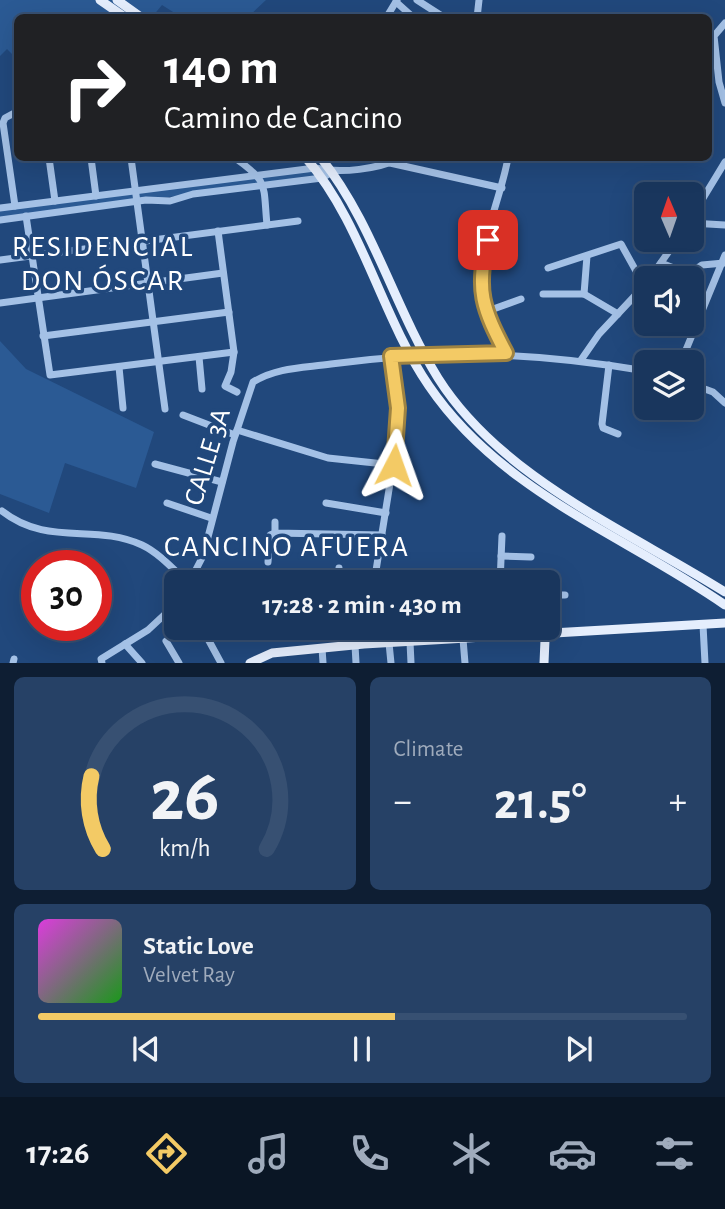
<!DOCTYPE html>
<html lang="en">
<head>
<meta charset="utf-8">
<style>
  body { margin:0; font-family:"Alegreya Sans",sans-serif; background:#264166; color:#f1f3f6; height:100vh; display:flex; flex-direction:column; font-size:26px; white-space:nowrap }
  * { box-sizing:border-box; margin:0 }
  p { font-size:23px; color:#9fabbc }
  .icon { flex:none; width:38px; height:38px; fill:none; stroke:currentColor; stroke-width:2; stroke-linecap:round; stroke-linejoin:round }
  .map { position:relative; height:663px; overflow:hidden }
  .drawer { display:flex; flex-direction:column; gap:14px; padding:14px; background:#0e1e33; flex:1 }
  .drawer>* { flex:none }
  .banner { position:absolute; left:14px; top:14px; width:698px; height:147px; border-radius:10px; box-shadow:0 7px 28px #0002,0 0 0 2px #375072; background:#202124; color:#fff; overflow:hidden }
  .needle { width:46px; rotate:358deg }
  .tools { position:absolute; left:634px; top:182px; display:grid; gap:14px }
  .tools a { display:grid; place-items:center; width:70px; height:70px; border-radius:10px; background:#19365d; box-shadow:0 7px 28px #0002,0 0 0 2px #375072; font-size:35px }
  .speed { position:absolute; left:21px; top:550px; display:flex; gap:14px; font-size:35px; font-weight:700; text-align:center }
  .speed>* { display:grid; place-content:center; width:91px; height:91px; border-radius:50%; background:#19365d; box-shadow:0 7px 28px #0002,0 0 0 2px #375072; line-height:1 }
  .speed .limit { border:10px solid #d22; background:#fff; color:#111 }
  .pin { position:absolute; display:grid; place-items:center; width:60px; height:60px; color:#fff; margin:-30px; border-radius:14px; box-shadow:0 4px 10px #0006 }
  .me { position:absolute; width:77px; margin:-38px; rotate:4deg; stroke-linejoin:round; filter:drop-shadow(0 0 5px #0008) }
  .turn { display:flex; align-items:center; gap:24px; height:147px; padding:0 35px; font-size:32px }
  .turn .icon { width:91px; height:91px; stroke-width:2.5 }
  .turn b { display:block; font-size:49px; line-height:60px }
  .big { font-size:52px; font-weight:700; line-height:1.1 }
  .drawer .widget { flex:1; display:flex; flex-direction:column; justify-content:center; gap:10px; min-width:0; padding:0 24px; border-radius:10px; background:#264166 }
  .drawer .dial { align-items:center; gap:0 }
  .dial svg { height:182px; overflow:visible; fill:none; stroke:#375072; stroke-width:7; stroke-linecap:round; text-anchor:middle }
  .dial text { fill:#f1f3f6; stroke:none }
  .song { display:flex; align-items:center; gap:21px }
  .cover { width:84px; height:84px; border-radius:10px; background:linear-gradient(135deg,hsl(300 70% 55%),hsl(120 70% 35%)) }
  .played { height:7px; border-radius:4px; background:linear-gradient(90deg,#f3ca65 55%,#375072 55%) }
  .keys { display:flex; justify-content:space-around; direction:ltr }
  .heat { display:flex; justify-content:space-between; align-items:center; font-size:38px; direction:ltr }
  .drawer .tiles { flex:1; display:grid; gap:14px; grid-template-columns:1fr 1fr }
  .widget:last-child { grid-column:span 2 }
  .trip { position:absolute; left:164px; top:570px; width:396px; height:70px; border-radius:10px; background:#19365d; box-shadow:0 7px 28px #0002,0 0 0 2px #375072; font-weight:700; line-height:70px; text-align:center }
  .tab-bar { display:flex; height:112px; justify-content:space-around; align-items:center; background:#0a1625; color:#9fabbc }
  .tab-bar .icon { width:49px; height:49px }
  .tab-bar .on { color:#f3ca65 }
  .tab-bar b { font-size:32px; color:#f1f3f6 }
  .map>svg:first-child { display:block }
</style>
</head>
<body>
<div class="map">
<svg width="725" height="663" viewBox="0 0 725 663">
  <rect width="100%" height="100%" fill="#21487c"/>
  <!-- green -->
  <g fill="#2b5a94">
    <path d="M0 0H266L248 17H181L162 5 152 17 18 18 17 59 7 49 0 56Z"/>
    <path d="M314 169 320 177 0 219V209Z"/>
    <path d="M0 341 26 369 154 432 136 488 65 463 49 513 0 494Z"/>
  </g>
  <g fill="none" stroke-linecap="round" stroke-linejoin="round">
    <!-- minor -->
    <g stroke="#a4c1e6" stroke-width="7">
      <path d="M417 0 445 18"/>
      <path d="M396 2 414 18"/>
      <path d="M386 18 397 0"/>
      <path d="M477 18 479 0"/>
      <path d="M725 23 714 36 719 82 725 103"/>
      <path d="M49 158 55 201"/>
      <path d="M91 158 96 196"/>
      <path d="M131 158 165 409"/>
      <path d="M235 158C269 182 263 184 267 225"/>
      <path d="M390 163 502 188"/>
      <path d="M15 206 3 123 5 118 18 111"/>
      <path d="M0 208 315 168C342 174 377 169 402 158"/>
      <path d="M26 216 50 375 234 352"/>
      <path d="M691 218 725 162"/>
      <path d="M0 220 146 200 170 201 193 194 322 178 332 172"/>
      <path d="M691 223 725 225"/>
      <path d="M218 231 234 352 231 372 225 386 237 392"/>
      <path d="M0 260 298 221"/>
      <path d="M661 263 689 274 702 265 724 263"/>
      <path d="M548 268 621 244 646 289"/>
      <path d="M650 278 677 240"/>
      <path d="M543 294H584L618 314"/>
      <path d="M584 294 587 256"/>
      <path d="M0 303 223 273"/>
      <path d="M691 304 702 307"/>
      <path d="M485 312 521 299"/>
      <path d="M43 336 229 312"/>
      <path d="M506 353C495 332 481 310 480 287 478 247 501 197 508 158"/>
      <path d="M199 357 202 389"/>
      <path d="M581 360 599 334 644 286"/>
      <path d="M681 362 725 255"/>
      <path d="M609 365 602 424 603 428 618 434"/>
      <path d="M119 367 123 408"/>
      <path d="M691 384 713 392 725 403"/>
      <path d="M183 415 235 435"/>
      <path d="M237 430 328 458 394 465"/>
      <path d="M155 464 222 482"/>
      <path d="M167 503 211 518"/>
      <path d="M326 503 386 513"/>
      <path d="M2 511C48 547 95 523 142 545 159 553 174 570 188 583"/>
      <path d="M275 522V533L382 535"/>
      <path d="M501 556 531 557"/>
      <path d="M268 562 270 535 275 533"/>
      <path d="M339 568 340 583"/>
      <path d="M189 583 203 556 233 442 253 382C278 367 303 368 331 364 443 349 535 352 646 371"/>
      <path d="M374 583 396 446 398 408 391 356"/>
      <path d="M500 583 502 536"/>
      <path d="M548 595H565"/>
      <path d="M703 625 705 663"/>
      <path d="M202 628 221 663"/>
      <path d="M463 639 465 663"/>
      <path d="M166 641 179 663"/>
      <path d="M410 642 411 663"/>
      <path d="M389 643 391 663"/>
      <path d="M125 644 142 663"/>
      <path d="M364 644 366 628"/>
      <path d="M355 645 356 663"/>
      <path d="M322 648 323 663"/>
      <path d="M13 663 14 659"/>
      <path d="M102 663 101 659 148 630 177 603"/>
    </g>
    <!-- major -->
    <g stroke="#e5eefd" stroke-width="9">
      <path d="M100 0 126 18"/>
      <path d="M117 0 142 18"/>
      <path d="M306 158C363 224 380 314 429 386 502 493 623 534 725 605"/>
      <path d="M321 158C373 223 394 307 438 378 501 478 628 531 725 592"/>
      <path d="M250 663 272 653 364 644 725 623"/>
      <path d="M544 663 545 640 549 633"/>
    </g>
  </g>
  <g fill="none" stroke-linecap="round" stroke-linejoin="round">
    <defs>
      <path id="route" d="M394 465 398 408 391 356 506 353C483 309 475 290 488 240"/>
    </defs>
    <!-- route casing -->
    <use href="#route" stroke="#9e8342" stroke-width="18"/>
    <!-- route -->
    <use href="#route" stroke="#f3ca65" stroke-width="12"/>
  </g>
  <g text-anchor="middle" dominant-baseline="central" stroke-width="7" stroke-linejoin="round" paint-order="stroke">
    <!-- street labels -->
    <g font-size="28" fill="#fff" stroke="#21487c">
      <text transform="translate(208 457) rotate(-73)">CALLE 3A</text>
    </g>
    <!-- neighbourhood labels -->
    <g font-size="30" letter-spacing="2" fill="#fff" stroke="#21487c">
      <text x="103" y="247">RESIDENCIAL<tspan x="103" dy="34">DON ÓSCAR</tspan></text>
      <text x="287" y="547">CANCINO AFUERA</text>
    </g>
  </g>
</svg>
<div class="tools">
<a><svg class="needle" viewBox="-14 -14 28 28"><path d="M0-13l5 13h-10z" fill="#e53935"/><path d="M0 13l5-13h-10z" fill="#9fabbc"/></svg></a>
<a><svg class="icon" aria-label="sound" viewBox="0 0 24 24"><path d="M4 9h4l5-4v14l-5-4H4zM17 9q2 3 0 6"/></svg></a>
<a><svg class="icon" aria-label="layers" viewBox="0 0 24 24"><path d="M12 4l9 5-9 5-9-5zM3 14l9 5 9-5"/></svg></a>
</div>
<div class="speed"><div class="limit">30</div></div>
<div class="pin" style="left:488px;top:240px;background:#d93025"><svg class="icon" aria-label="arrive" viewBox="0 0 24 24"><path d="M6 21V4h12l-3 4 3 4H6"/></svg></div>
<svg class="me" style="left:394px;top:465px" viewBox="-20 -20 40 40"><path d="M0-17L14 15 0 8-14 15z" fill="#f3ca65" stroke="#fff" stroke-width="4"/></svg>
<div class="trip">17:28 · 2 min · 430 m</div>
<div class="banner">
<div class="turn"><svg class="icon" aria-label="right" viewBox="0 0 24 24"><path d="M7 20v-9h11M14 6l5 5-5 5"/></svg><div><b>140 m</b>Camino de Cancino</div></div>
</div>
</div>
<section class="drawer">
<div class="tiles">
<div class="widget dial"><svg viewBox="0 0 100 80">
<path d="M14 69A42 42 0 1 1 86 69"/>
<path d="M14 69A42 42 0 0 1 9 37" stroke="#f3ca65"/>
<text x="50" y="56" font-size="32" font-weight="700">26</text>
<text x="50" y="72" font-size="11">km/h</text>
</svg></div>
<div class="widget"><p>Climate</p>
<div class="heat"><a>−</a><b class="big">21.5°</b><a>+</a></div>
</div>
<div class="widget">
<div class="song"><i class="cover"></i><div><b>Static Love</b><p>Velvet Ray</p></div></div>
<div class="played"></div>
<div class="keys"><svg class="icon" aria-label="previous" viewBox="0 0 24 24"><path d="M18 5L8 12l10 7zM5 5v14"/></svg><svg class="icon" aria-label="pause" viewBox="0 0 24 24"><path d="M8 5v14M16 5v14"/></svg><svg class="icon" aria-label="next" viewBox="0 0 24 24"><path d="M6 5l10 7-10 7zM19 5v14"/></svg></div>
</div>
</div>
</section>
<nav class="tab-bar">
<b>17:26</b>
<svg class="icon on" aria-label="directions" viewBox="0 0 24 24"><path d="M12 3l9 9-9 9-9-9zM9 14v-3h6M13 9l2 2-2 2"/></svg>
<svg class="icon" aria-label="music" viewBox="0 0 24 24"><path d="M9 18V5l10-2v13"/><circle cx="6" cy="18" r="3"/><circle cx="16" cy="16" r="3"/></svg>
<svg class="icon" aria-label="phone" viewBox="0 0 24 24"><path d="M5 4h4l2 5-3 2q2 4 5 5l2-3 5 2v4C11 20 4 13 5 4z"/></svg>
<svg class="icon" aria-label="climate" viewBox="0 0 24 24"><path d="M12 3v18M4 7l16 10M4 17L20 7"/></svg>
<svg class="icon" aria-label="car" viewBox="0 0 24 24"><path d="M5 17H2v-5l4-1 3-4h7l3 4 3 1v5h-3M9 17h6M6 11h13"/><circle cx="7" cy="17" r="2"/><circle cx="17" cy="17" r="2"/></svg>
<svg class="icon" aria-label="filters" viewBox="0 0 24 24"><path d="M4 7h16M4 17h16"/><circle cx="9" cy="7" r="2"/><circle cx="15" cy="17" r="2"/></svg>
</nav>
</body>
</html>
